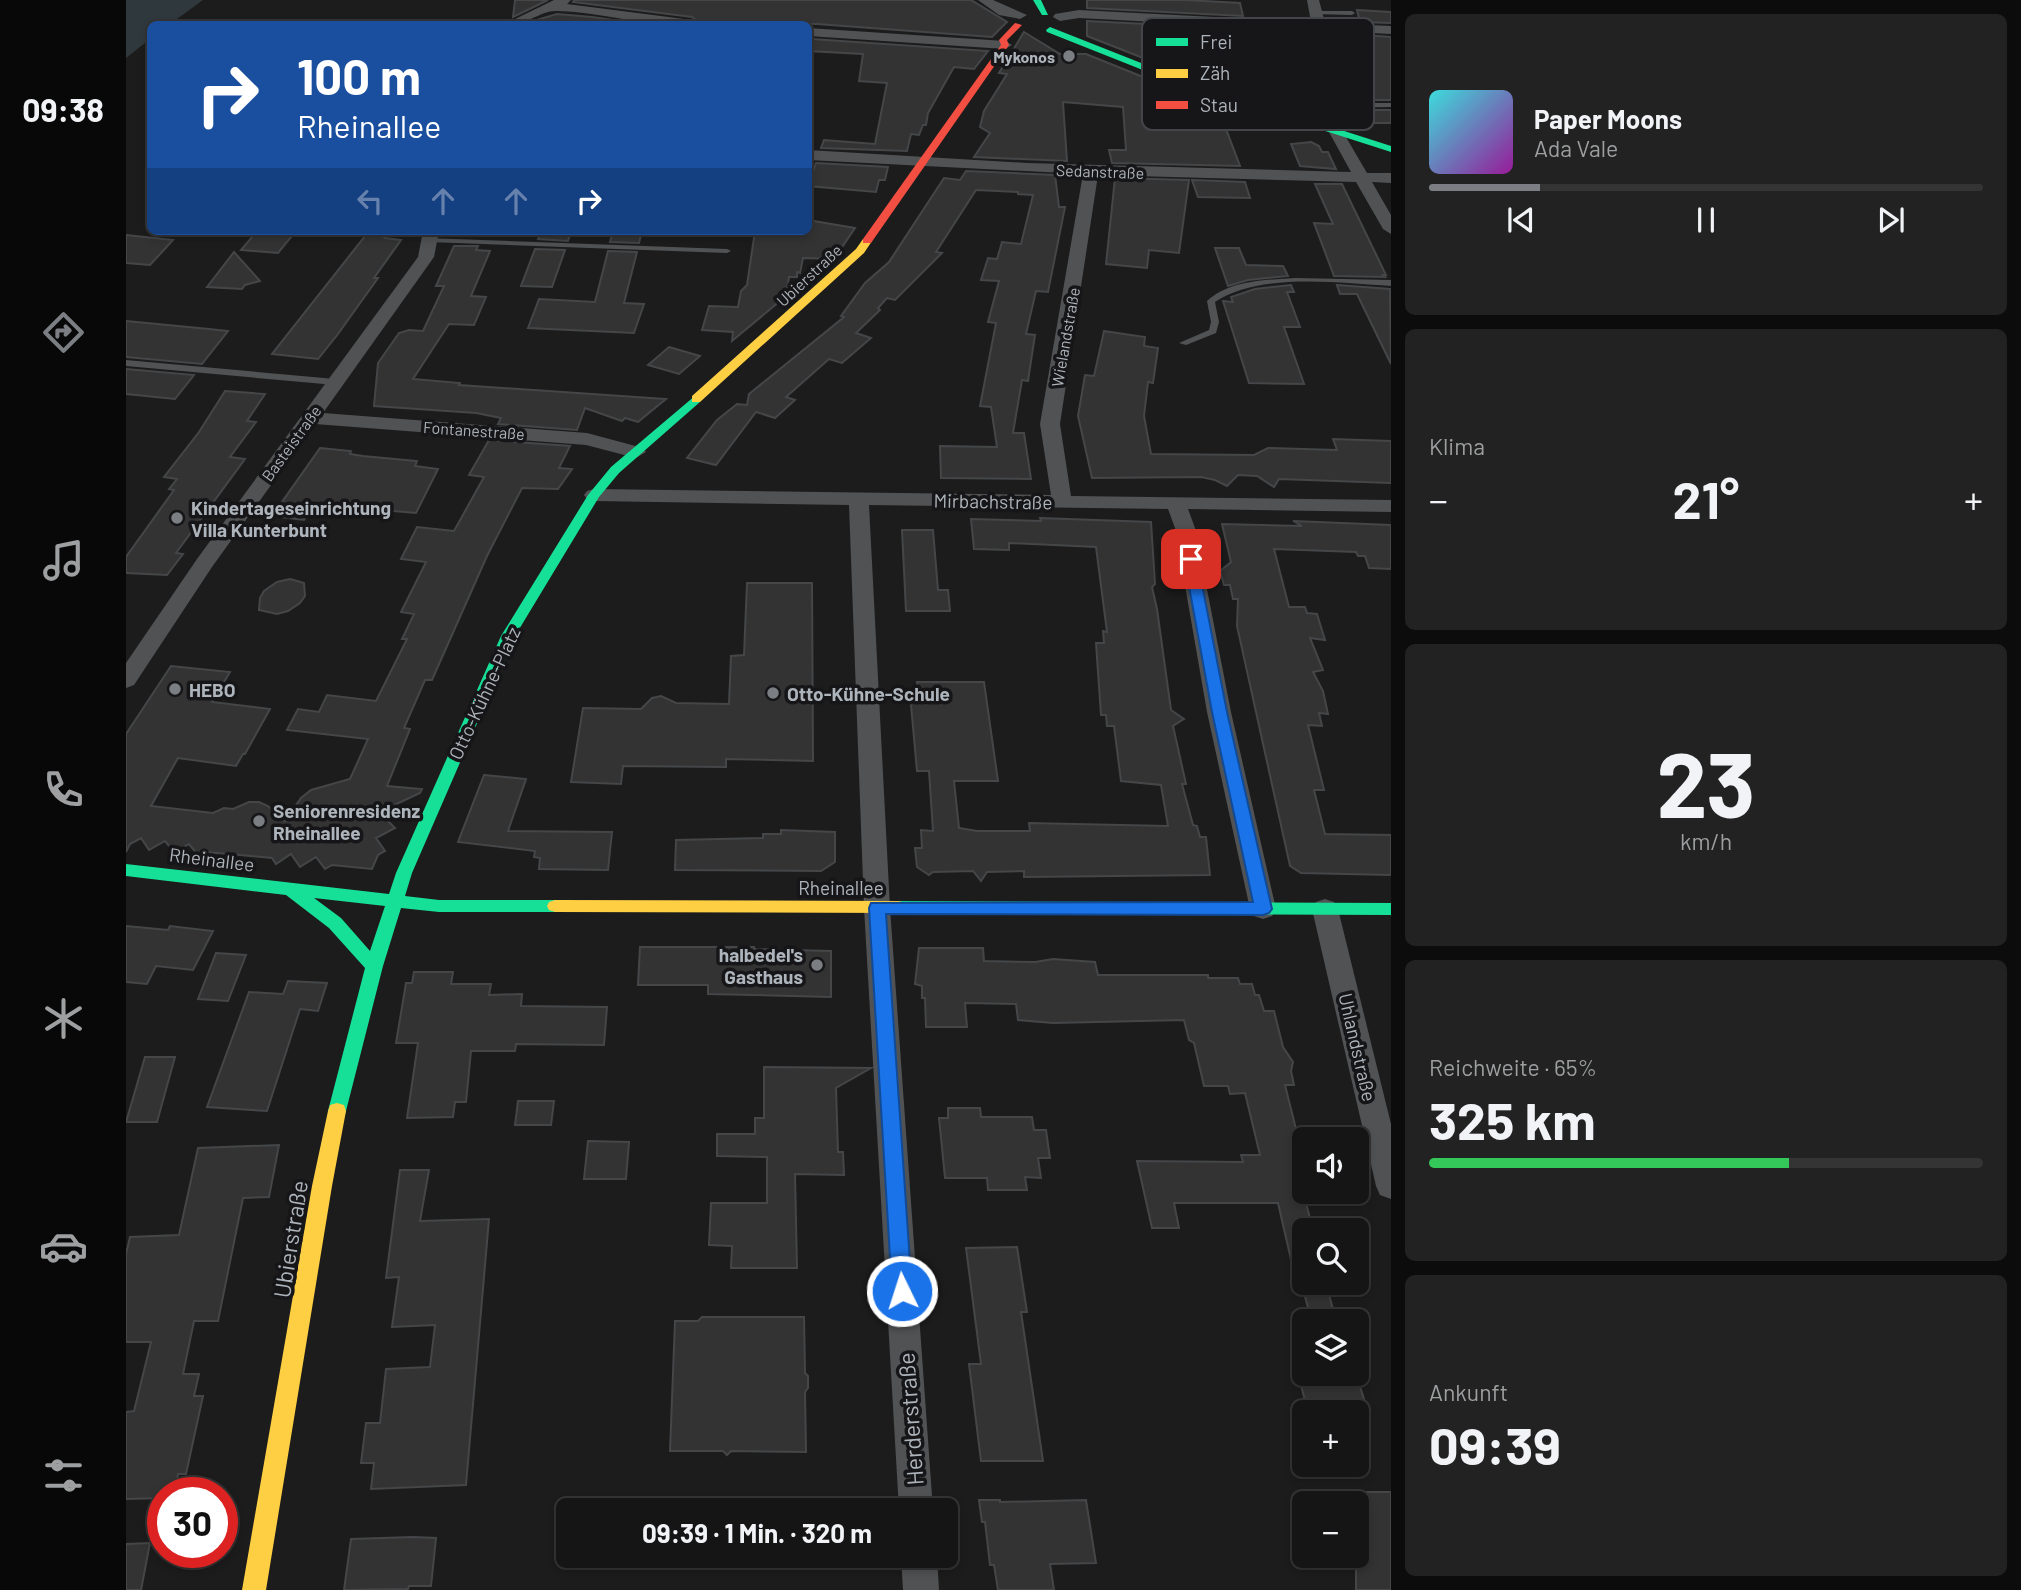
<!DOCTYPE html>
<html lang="de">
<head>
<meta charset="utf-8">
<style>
  body { margin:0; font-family:Barlow,sans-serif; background:#222; color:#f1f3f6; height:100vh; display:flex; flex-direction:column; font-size:26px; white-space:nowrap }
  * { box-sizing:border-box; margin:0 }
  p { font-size:23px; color:#9d9fa0 }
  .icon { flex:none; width:38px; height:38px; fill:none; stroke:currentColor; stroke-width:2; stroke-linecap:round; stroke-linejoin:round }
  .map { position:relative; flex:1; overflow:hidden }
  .details { display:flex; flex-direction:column; gap:14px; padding:14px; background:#0c0c0c; width:630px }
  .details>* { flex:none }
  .guide { position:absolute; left:21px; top:21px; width:665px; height:214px; border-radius:10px; box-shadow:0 4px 10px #0003,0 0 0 2px #343434; background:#1a4fa0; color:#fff; overflow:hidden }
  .controls { position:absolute; left:1166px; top:1127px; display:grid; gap:14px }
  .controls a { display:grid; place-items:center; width:77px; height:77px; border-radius:10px; background:#151515; box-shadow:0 4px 10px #0003,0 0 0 2px #343434; font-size:35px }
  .speed { position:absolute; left:21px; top:1477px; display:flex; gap:14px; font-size:35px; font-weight:700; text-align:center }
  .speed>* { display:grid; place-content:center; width:91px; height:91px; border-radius:50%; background:#151515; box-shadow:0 4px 10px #0003,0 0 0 2px #343434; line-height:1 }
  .speed .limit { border:10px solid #d22; background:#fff; color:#111 }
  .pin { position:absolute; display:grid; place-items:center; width:60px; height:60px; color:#fff; margin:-30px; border-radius:14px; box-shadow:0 4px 10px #0006 }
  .me { position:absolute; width:77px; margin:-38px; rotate:356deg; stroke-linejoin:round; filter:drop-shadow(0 0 5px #0008) }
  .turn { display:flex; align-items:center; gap:24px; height:147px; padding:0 35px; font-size:32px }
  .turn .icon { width:91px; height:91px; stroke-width:2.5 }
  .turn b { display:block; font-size:49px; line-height:60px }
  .lanes { display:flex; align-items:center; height:66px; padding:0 35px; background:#0003; justify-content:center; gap:35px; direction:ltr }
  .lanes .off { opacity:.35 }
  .big { font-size:52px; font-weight:700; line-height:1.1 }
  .details .card { flex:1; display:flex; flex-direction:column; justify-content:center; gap:10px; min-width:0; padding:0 24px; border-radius:10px; background:#222 }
  .details .dial { align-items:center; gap:0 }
  .dial b { font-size:91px; line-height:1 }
  .song { display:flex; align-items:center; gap:21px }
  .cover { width:84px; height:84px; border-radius:10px; background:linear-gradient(135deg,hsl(180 70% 55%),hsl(300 70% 35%)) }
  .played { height:7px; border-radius:4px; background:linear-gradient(90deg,#7b7f83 20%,#343434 20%) }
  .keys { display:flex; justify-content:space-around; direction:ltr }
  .heat { display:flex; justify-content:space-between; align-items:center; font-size:38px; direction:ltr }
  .charge { height:10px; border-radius:5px; background:linear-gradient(90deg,#34c759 65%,#343434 0) }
  .trip { position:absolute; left:430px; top:1498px; width:402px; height:70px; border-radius:10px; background:#151515; box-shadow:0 4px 10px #0003,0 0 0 2px #343434; font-weight:700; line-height:70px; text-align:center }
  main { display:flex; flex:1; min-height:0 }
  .tabs { display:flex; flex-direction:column; width:126px; justify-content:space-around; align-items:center; background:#080808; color:#9d9fa0 }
  .tabs .icon { width:49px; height:49px }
  .tabs .current { color:#7b7f83 }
  .tabs b { font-size:32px; color:#f1f3f6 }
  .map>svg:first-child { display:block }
</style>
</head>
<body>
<main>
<nav class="tabs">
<b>09:38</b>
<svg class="icon current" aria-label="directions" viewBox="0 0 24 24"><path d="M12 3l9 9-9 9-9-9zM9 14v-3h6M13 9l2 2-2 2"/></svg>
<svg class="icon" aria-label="music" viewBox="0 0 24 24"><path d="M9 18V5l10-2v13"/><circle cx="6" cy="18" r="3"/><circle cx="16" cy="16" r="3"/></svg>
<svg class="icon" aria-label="phone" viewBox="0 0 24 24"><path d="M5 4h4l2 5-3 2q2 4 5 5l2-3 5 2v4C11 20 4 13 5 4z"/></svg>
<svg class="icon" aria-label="climate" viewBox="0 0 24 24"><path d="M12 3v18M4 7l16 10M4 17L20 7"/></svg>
<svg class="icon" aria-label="car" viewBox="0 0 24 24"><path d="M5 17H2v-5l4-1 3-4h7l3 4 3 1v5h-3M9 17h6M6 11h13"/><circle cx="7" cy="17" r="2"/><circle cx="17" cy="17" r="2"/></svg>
<svg class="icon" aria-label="filters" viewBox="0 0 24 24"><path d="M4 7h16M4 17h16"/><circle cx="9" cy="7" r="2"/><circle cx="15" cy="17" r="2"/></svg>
</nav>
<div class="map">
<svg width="1265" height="1590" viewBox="0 0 1265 1590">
  <rect width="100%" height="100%" fill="#1c1c1c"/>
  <!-- water -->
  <path fill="#2f393d" d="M0 0H77L44 24H24V39L0 58Z"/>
  <!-- building -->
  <g fill="#333334" stroke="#444648" stroke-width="2">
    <path d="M389 0H422L387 17Z"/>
    <path d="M448 0H845L881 22 866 37 691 24 593 22V24H575L566 17 447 2Z"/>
    <path d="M961 0H1060L1114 3 1117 16 961 8Z"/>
    <path d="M1231 10 1265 12V23L1234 22Z"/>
    <path d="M431 14 466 17 516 24H397Z"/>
    <path d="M961 21 1120 29 1121 32 1173 37 1239 40 1238 35 1265 37V100H1222L1219 94 1166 93 1163 87 1138 86 1122 94 1058 74 961 36Z"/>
    <path d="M898 32 934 54H960L1042 87 1107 107 1113 115 1097 116 1098 120 1094 121 1047 117 1041 123 1047 127 1100 129 1114 166 986 163 983 150H1000L997 107 937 102 941 161 848 157 864 133 854 127 858 111 881 74 873 73Z"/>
    <path d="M686 39 862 51 848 69 828 67 802 113 800 125H797L793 135 785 134 781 151 695 148 698 140 749 144 761 83 733 81 737 54 682 51Z"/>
    <path d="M1234 110H1265V123H1245Z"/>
    <path d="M1185 142 1193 146 1196 152H1202L1210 169 1174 166 1165 144Z"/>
    <path d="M690 163 762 167 759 180H753L750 192 682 186Z"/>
    <path d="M840 171 929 175 933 207H939L922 292 910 291 900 334 909 335 902 381 896 380 887 433H898L905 479 815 478 814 446 871 447 865 407 854 406 870 323 862 322 873 281 855 280 862 258 871 259 876 242 895 244 907 195 892 194V192L850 190 810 252 816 253 769 300 761 298 752 308 754 310 730 333 745 338 716 363 703 359 660 397 669 400 649 418 630 412 590 465 561 458 591 420 611 404 621 405 623 394 718 317 715 316 739 283 763 262 818 178 834 180Z"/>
    <path d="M989 178 1063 180 1053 253 1023 250 1021 268 980 264Z"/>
    <path d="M1066 180 1119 182 1124 198 1072 197Z"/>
    <path d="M1189 184H1216L1260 275H1257L1259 277 1208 276 1188 223 1207 224Z"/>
    <path d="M682 220 729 228 708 259 677 258 674 273 671 272V277H663L660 296 606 341 607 332 576 330 583 306 612 307 615 291 621 285 629 231H682Z"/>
    <path d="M131 231H170L152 253 115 250Z"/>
    <path d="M243 231H251L259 238 275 240 248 278H252L212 334 192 359 146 354Z"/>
    <path d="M415 231H445L442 241 412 239Z"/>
    <path d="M487 231H516L513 243 484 242Z"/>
    <path d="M0 235 47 240 24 265 0 263Z"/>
    <path d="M328 246H352L350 250 364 251 345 296 360 297 348 325 323 324 287 379 334 383 333 385 540 399 512 422 499 418 496 421 459 408 451 430 372 424 375 418 350 413 248 406 252 363 273 333 283 330 297 331 318 286H310Z"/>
    <path d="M1089 248H1113L1120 265 1157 266 1162 276 1122 280 1102 286Z"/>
    <path d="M409 249 439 250 426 287 395 286Z"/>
    <path d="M482 251 511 252 498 303 518 304 508 333 402 328 413 299 469 302Z"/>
    <path d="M108 252 134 281 119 285 116 289 81 287Z"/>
    <path d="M1165 285 1168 292H1161L1174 327H1158L1178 384 1123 383 1097 301 1107 302 1105 297 1129 289Z"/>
    <path d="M1211 285 1264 289 1265 364 1231 294H1214Z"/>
    <path d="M0 321 83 329 102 331 76 364 0 357Z"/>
    <path d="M978 331 1019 337 1018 346 1032 348 1027 383 1022 382 1018 416 1025 454 1128 455 1142 448 1211 450 1207 439 1265 441V483L1153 479 1148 487 1131 476 1112 475 1101 486 1089 480 1075 477 966 478 952 416 959 375 968 376Z"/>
    <path d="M543 347 574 356 553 374 522 365Z"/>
    <path d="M0 369 68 375 49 399 0 394Z"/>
    <path d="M99 391 139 394 121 421 130 422 104 457 119 459 50 553 57 554 41 575 0 573V557L48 490 43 489 51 479 38 477 73 432Z"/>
    <path d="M363 440 444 446 433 468 446 469 432 489 396 488 361 556 306 680H299L278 728 284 729 261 786 296 789 294 793 266 806 275 813 261 820 269 828 250 838 259 851 252 855 246 869 206 865 199 869 190 857 174 867 165 854 150 864 146 858 114 855 78 852 72 855 63 844 48 852 39 841 23 850 15 838 4 844 0 852V734L45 666 104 672 86 702 144 709 119 754H117L110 766 52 758 25 806 87 813 98 808 107 809 123 802H133L142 806 159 821 175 798 185 790 224 779 242 739 161 730 172 709 193 712 201 695 250 701 281 639H276L288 614 275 612 300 562 275 559 291 527 328 531 358 477 343 475Z"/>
    <path d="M194 448 225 451 224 454 237 456 291 461 289 466 312 469 290 513 198 505 191 515 182 514 178 520 146 516Z"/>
    <path d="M914 518 1025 522 1029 584 1026 587 1031 609 1045 710 1058 719 1047 726 1060 784H1056L1067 825 1071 826 1074 837H1080L1084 875 898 877V871L861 872 855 881 847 871 807 872 803 875 791 867 789 848H796L795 830 807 831 803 771H791L784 694H793L791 682H858L872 781H828L833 828 851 831H904L903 823 1042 826 1035 785 995 781 988 726H981L980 715H975L970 643H978L977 631 981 632 970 547 883 543V550L848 549 845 519 915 521Z"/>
    <path d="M1167 521 1265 525V569L1243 568 1239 556H1232L1230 552 1148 549 1163 607H1179L1181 613 1191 614 1199 640 1184 638 1197 670 1187 672 1197 691 1202 714 1193 713 1196 726 1182 725 1198 790H1188L1199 834 1265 835V875L1175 873 1164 866 1111 626 1112 599H1107L1104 585H1098L1094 571 1105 562 1096 524 1176 526Z"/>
    <path d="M776 530H807L812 590H822L824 611H780Z"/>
    <path d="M164 579 178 583 179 596 174 603 162 611 151 614 133 610 134 598 138 591 151 582Z"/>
    <path d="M621 583H686L687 761 600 759V767L497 766 495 784 445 782 457 708 515 709 526 698 535 696 550 703 603 704 605 656 618 655Z"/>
    <path d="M358 775 400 779 382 831 486 832 482 870 413 869 414 858 408 857 409 851 332 842Z"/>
    <path d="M655 830 709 832V862L695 871 549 870 550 840 637 838V834H655Z"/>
    <path d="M0 926 42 930 44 926 87 931 67 970 30 966 21 984 0 982Z"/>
    <path d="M514 947H628V949L705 951V997L582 994V985H512Z"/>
    <path d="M793 948H857L858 961 909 962 927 959 969 962 972 975H1082V978H1112L1114 984H1126L1129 995H1133L1138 1011H1148L1157 1047 1167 1062 1165 1071 1168 1085H1159L1178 1161V1195L1187 1230H1178V1276L1169 1277 1152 1203H1048L1053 1228H1026L1011 1161 1117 1162 1115 1155H1134L1119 1093 1104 1094 1102 1086H1078L1068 1043 1063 1040 1058 1020 927 1023 892 1020 890 1004 839 1003 841 1027H800L799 998H796V986L789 984Z"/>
    <path d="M90 953 120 955 102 1001 72 999Z"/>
    <path d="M288 972H327L325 984H365L363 995 396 994 395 1006 481 1007 478 1045 390 1044 389 1051H345L340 1102H329L327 1117 281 1118 292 1043H270L280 983H286Z"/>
    <path d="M162 981 201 983 192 1011 174 1009 141 1111 81 1107 123 992 157 994Z"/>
    <path d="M19 1057H49L31 1122H0Z"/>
    <path d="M638 1067 745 1068 710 1088 712 1152H717L718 1175 669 1174 671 1268H605L606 1246 583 1245 585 1203H641V1157L591 1156V1134H629V1118H638Z"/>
    <path d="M392 1101H428L425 1125H389Z"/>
    <path d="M822 1108H854L855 1117H906L908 1130H920L924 1158H912L915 1178 899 1177 901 1190H862L861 1178H819L813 1118H822Z"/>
    <path d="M462 1141 503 1142 500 1179H458Z"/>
    <path d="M153 1145 143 1197 117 1198 92 1321H68L57 1374H73L68 1396H77L60 1474H52L49 1493H37V1498L0 1499V1412L8 1411 25 1342H0V1254L4 1237 53 1235 72 1148Z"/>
    <path d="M274 1170H303L294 1221 363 1219 340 1485 245 1489 248 1463H235L240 1423H254L260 1369 304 1367 309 1325 266 1327 273 1277 260 1278Z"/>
    <path d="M891 1247 901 1312H895L917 1461H855L843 1364H855L840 1248Z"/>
    <path d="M1175 1283H1200L1210 1321H1186Z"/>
    <path d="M576 1317H678L679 1373 682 1376V1388L679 1392 680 1452 605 1451 601 1455 597 1451H544L549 1321H572Z"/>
    <path d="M1172 1374H1223L1225 1381 1232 1380 1242 1412H1182Z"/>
    <rect x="1230" y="1492" width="35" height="98"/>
    <path d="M853 1500H874V1502L960 1500 970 1563 924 1564 928 1590H872L868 1565H864L859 1522H856Z"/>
    <path d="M287 1537 310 1538 305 1586H283L282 1589 218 1590 225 1539Z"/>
    <path d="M24 1543 15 1590H0V1544Z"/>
  </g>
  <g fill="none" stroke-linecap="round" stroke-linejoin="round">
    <!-- lane -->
    <g fill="#505254" fill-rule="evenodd">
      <path d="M1190 11H1226L1229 13 1226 15 1188 14V12Z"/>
      <path d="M1160 103H1265V107L1143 109V112L1095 128 1047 124 1043 122 1047 120 1094 124 1136 109 1132 107 1133 105Z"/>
      <path d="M300 238 601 249 605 251 601 253 303 242 299 240Z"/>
      <path d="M1170 278 1265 280V286C1213 283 1134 272 1089 302L1093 322 1090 333 1060 345 1053 343 1083 330 1085 322 1081 301C1104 280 1139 280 1170 278Z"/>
      <path d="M0 360 209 379 214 382 209 385 0 366Z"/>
    </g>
    <!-- street -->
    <g fill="#505254" fill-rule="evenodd">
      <path d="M428 0H445L441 4 566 20 573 24C525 29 478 12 431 11 414 10 402 26 379 24Z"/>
      <path d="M852 0H867L901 15 894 19 873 15Z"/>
      <path d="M1181 0H1193L1199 23 1265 26V34L953 18 934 21 927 17 929 14 953 10 1185 22Z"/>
      <path d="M682 28 879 41 886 45 879 49 682 36Z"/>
      <path d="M1210 128 1217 132 1241 173H1265V183L1246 182 1265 215V234L1257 229 1230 182 972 175 934 424 945 496 1265 500V512L1062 509 1069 528 1105 712 1150 909 1146 916 1137 919 1128 916 1124 909 1081 712 1049 528 1042 509 743 505 764 908 807 1510H773L738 908 723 505 468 501 461 499 458 495 461 491 468 489 925 495 914 424 957 174 682 160V150L901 163 1225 172 1203 132Z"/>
      <path d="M297 231H313L308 257 197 413 461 433 517 448 520 452 510 458 460 445 189 424 86 567 8 685 0 688V663L71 559 292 257Z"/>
      <path d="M1199 899 1208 902 1212 909 1265 1124V1199L1254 1195 1250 1186 1186 909 1190 902Z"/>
      <path d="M775 1556H811L813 1590H777Z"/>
    </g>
    <!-- fast -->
    <g fill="#16e098" fill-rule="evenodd">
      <path d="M907 0H915L922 15H916Z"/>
      <path d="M924 27 1053 78 1265 146V152L1047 82 921 32 920 30Z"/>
      <path d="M570 395 574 396V402L493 473 473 497 389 636 286 873 279 896 313 900H429L435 902 437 906 435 910 429 912H313L275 908 257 966 220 1111 218 1117 211 1119 204 1117 202 1111 239 968 203 928 160 895 0 876V864L263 894 270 873 375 636 462 495 485 467ZM188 898 259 906 244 951 215 918Z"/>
      <path d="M773 901 1265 903V915L773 913 767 911 765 907 767 903Z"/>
    </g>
    <!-- slow -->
    <g fill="#ffcf43" fill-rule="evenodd">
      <path d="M737 239 746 241 738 253 574 402H566V396L730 249Z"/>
      <path d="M429 900 773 901 779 903 781 907 779 911 773 913 429 912 423 910 421 906 423 902Z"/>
      <path d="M211 1103 218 1105 220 1111 206 1186 140 1590H116L186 1186 202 1111 204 1105Z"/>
    </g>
    <!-- jam -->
    <path fill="#f24e42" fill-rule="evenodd" d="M889 23 896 25 881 40 883 45 745 243H737V239L875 45 873 40Z"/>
  </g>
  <!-- route -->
  <path fill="#1a73e8" stroke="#114b97" stroke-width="2" d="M1065 555 1071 559 1101 712 1146 909 1143 913 1137 915 760 914 786 1291 783 1298 776 1301 769 1298 766 1291 743 908 745 903 1127 902 1086 712 1058 559Z"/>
  <!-- markers -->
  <g fill="#7b7f83" stroke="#161618" stroke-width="2.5">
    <circle cx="943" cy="56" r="7"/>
    <circle cx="51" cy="518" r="7"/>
    <circle cx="49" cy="689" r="7"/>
    <circle cx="647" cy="693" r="7"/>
    <circle cx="133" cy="821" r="7"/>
    <circle cx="691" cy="965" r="7"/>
  </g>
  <g text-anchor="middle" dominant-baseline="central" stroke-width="7" stroke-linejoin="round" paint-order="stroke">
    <!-- far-poi labels -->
    <g font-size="16" font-weight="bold" fill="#aeb4bb" stroke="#161618" text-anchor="end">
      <text x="929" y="56">Mykonos</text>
    </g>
    <!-- far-street labels -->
    <g font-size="16" fill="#aeb4bb" stroke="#161618">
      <text transform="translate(974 171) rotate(2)">Sedanstraße</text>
      <text transform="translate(683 275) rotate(-43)">Ubierstraße</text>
      <text transform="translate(939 337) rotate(-80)">Wielandstraße</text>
      <text transform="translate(348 430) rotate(4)">Fontanestraße</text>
      <text transform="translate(165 443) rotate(-54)">Basteistraße</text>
    </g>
    <!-- street labels -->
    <g font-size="19" fill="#aeb4bb" stroke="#161618">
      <text transform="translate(867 501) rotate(1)">Mirbachstraße</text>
      <text transform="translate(358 693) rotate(-65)">Otto-Kühne-Platz</text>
      <text transform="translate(86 859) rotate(7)">Rheinallee</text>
      <text x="715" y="887">Rheinallee</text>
      <text transform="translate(1232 1047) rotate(77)">Uhlandstraße</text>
    </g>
    <!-- poi labels -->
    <g font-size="19" font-weight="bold" fill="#aeb4bb" stroke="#161618" text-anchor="start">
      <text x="65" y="507">Kindertageseinrichtung<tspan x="65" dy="22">Villa Kunterbunt</tspan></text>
      <text x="63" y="689">HEBO</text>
      <text x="661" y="693">Otto-Kühne-Schule</text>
      <text x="147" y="810">Seniorenresidenz<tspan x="147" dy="22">Rheinallee</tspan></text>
      <text x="677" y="954" text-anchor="end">halbedel's<tspan x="677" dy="22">Gasthaus</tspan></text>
    </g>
    <!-- near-street labels -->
    <g font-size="23" fill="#aeb4bb" stroke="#161618">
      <text transform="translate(164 1239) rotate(-81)">Ubierstraße</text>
      <text transform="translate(784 1419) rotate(-94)">Herderstraße</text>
    </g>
  </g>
  <!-- legend -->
  <rect x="1016" y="18" width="232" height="112" rx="10" fill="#161618" stroke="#444549" stroke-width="2"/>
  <rect x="1030" y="38" width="32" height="8" fill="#16e098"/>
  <rect x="1030" y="69" width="32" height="9" fill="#ffcf43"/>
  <rect x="1030" y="101" width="32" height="8" fill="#f24e42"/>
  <g font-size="19" fill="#aeb4bb">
    <text x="1074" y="49">Frei</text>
    <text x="1074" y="80">Zäh</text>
    <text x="1074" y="112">Stau</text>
  </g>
</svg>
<div class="controls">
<a><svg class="icon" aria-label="sound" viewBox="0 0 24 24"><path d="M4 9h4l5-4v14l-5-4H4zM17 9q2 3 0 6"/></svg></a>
<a><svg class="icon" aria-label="search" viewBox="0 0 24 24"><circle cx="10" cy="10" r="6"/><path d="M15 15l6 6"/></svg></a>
<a><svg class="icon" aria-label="layers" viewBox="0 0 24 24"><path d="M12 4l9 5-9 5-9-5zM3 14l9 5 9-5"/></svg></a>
<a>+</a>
<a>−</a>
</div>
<div class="speed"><div class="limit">30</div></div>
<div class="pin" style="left:1065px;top:559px;background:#d93025"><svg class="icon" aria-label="arrive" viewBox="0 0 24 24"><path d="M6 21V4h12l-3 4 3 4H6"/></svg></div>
<svg class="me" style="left:776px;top:1291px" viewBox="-20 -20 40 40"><circle r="17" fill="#1a73e8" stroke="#fff" stroke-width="3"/><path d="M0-11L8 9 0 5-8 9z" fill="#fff"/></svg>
<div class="trip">09:39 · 1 Min. · 320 m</div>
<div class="guide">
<div class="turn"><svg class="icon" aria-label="right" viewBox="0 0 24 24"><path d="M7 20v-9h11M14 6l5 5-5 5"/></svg><div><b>100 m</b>Rheinallee</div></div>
<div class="lanes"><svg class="icon off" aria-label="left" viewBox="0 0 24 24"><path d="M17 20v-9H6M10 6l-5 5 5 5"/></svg><svg class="icon off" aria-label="ahead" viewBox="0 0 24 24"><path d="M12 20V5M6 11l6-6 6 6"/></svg><svg class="icon off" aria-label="ahead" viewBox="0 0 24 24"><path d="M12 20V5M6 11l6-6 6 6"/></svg><svg class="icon" aria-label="right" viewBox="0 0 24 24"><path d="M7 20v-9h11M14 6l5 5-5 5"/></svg></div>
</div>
</div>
<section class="details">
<div class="card">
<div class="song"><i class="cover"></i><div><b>Paper Moons</b><p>Ada Vale</p></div></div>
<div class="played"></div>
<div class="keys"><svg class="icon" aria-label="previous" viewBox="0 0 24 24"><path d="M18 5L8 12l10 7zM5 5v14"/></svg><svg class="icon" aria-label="pause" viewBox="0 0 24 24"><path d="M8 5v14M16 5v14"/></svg><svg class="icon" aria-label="next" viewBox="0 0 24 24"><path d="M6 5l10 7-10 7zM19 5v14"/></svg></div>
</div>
<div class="card"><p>Klima</p>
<div class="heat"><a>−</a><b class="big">21°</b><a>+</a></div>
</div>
<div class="card dial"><b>23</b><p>km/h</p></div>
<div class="card"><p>Reichweite · 65%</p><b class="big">325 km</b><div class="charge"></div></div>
<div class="card"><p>Ankunft</p><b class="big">09:39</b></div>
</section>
</main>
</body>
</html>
